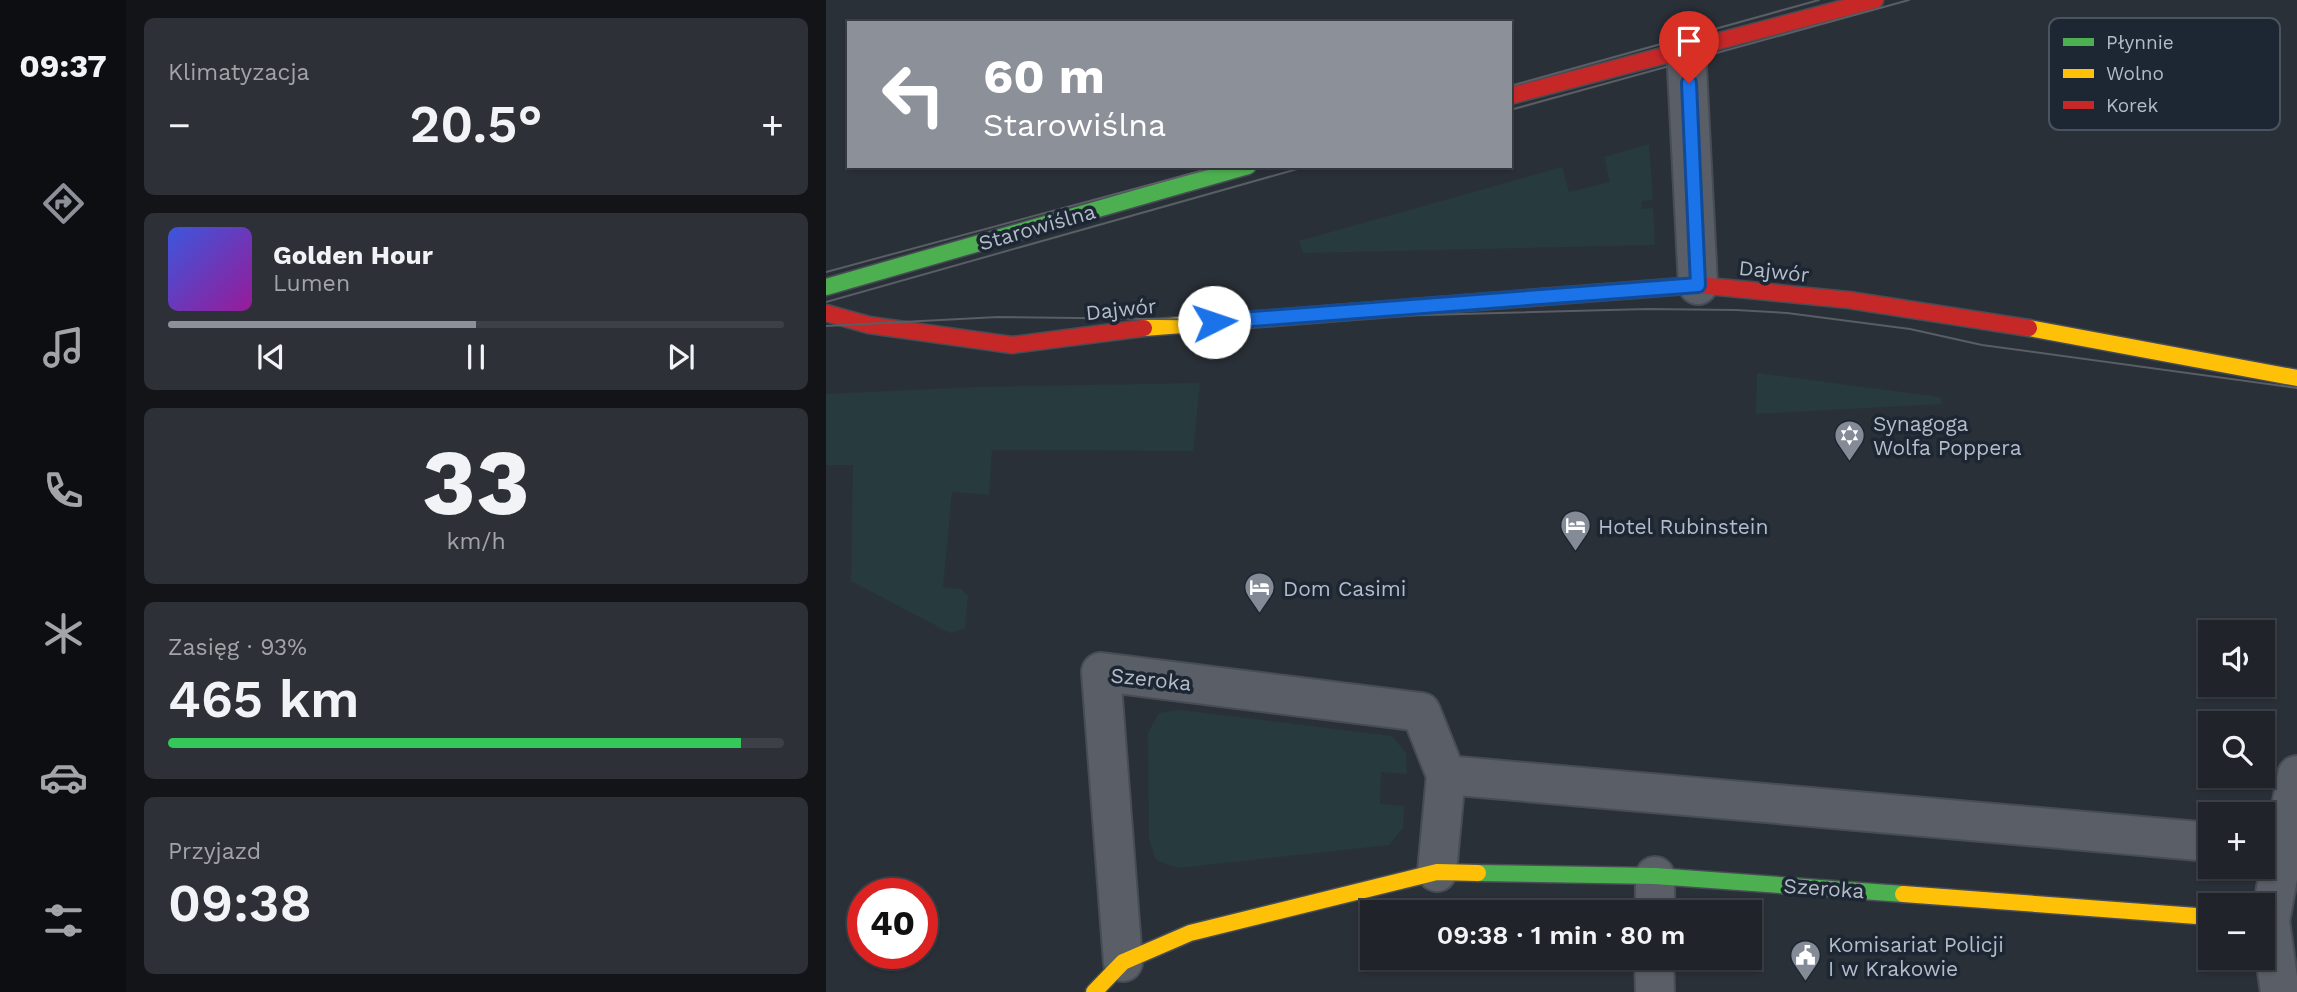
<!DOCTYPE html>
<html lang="pl">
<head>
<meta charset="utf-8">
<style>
  body { margin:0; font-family:"Work Sans",sans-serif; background:#2d3036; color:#f1f3f6; height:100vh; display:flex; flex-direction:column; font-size:26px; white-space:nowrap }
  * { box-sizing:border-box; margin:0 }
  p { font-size:23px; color:#a2a4a8 }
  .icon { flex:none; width:38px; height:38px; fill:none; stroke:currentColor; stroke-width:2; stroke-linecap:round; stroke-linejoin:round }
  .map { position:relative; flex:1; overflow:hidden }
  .panel { display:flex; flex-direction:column; gap:18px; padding:18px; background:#121417; width:700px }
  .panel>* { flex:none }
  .banner { position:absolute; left:21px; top:21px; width:665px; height:147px; border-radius:0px; box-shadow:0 2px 5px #0004,0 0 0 2px #3d4147; background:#8c9099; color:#fff; overflow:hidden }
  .controls { position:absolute; left:1372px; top:620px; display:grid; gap:14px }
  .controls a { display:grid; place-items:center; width:77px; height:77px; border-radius:0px; background:#20242a; box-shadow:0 2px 5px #0004,0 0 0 2px #3d4147; font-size:35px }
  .speed { position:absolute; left:21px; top:878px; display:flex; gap:14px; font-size:35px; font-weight:700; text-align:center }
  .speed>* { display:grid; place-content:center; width:91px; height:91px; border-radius:50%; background:#20242a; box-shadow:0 2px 5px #0004,0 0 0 2px #3d4147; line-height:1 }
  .speed .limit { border:10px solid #d22; background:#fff; color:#111 }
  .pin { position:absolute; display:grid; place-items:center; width:60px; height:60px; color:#fff; margin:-72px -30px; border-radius:50% 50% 50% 0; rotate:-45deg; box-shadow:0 0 7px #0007 }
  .pin .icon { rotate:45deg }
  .me { position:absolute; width:77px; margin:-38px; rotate:86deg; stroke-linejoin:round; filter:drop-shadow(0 0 5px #0008) }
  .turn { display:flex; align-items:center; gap:24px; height:147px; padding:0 21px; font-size:32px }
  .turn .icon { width:91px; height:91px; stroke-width:2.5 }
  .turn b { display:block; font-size:49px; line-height:60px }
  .big { font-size:52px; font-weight:600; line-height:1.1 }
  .panel .tile { flex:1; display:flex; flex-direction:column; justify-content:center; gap:10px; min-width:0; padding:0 24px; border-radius:10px; background:#2d3036 }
  .panel .dial { align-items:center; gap:0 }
  .dial b { font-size:91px; line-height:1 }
  .song { display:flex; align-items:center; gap:21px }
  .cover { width:84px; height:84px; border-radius:10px; background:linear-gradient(135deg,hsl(230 70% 55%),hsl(300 70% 35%)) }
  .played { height:7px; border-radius:4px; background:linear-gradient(90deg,#8c9099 50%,#3d4147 50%) }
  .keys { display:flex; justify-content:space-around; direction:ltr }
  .heat { display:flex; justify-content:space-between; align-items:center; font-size:38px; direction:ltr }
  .charge { height:10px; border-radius:5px; background:linear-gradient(90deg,#34c759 93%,#3d4147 0) }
  .trip { position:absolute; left:534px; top:900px; width:402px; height:70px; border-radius:0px; background:#20242a; box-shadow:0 2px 5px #0004,0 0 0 2px #3d4147; font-weight:600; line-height:70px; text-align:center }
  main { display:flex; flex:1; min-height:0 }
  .tabs { display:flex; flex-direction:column; width:126px; justify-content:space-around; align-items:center; background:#0d0e11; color:#a2a4a8 }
  .tabs .icon { width:49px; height:49px }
  .tabs .current { color:#8c9099 }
  .tabs b { font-size:32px; color:#f1f3f6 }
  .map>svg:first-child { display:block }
</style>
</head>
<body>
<main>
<nav class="tabs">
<b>09:37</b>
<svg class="icon current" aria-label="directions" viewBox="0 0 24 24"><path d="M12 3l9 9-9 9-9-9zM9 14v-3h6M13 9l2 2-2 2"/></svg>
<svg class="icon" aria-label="music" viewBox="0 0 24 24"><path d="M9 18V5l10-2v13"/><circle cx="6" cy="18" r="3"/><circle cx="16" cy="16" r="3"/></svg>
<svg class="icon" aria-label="phone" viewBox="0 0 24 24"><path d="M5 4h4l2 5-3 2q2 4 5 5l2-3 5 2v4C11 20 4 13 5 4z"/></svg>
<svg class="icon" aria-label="climate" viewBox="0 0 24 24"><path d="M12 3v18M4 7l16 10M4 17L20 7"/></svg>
<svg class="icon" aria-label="car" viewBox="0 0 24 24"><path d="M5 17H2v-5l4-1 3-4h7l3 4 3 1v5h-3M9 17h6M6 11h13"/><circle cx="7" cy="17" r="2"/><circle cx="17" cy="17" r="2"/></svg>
<svg class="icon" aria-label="filters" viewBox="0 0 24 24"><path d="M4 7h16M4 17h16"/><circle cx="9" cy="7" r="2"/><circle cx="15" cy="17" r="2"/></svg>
</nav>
<section class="panel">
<div class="tile"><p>Klimatyzacja</p>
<div class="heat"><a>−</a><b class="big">20.5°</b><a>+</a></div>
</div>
<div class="tile">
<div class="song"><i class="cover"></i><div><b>Golden Hour</b><p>Lumen</p></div></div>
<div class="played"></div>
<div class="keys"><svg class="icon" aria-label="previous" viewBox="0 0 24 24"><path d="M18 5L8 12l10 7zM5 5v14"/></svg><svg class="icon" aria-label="pause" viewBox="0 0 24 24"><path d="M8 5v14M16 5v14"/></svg><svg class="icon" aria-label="next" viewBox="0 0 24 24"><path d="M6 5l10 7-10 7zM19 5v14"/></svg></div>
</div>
<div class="tile dial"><b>33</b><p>km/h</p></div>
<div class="tile"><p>Zasięg · 93%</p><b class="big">465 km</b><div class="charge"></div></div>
<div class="tile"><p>Przyjazd</p><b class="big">09:38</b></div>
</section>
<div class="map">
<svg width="1471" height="992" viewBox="0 0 1471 992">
  <rect width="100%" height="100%" fill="#2a3038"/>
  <!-- green -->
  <g fill="#273a3e">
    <path d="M823 144 827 200 815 201 816 209 827 208 829 245 477 253 473 241 736 167 743 192 784 182 778 157Z"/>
    <path d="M931 373 1114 397 1116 404 930 414Z"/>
    <path d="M374 383 367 451 166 450 163 495 126 492 117 587 135 589 142 596 139 628 124 633 25 581 27 465H0V394L152 387Z"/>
    <path d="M354 710 566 736 580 753 581 774 555 772 554 804 578 806 577 828 563 845 352 868 330 860 323 839 322 733 333 713Z"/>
  </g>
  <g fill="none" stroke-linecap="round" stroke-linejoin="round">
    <defs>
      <g id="street">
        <path d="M860 49 872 285"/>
        <path d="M620 775 1384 842"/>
        <path d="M829 912V876"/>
        <path d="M1437 921H1444L1471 775"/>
        <path d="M1444 921 1454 992"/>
        <path d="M828 957 829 992"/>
        <path d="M297 962 275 672 595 712 620 775 611 872"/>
      </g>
      <g id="fast">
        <path d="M0 287 422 166"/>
        <path d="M652 873 829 876 1077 894"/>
      </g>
      <g id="slow">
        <path d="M318 328 716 297"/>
        <path d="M1203 328 1471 378"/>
        <path d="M1077 894 1384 917"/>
        <path d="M268 992 297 962 364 933 611 872 652 873"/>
      </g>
      <g id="jam">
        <path d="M684 96 1049 0"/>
        <path d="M716 297 872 285 1023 300 1203 328"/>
        <path d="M0 313 43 325 186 345 318 328"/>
      </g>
    </defs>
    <!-- street casing -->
    <use href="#street" stroke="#484c55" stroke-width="42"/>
    <!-- fast casing -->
    <use href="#fast" stroke="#484c55" stroke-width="19"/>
    <!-- slow casing -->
    <use href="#slow" stroke="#484c55" stroke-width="19"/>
    <!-- jam casing -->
    <use href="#jam" stroke="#484c55" stroke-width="19"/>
    <!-- street -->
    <use href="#street" stroke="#5a5e66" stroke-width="38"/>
    <!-- fast -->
    <use href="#fast" stroke="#4caf50" stroke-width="16"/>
    <!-- slow -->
    <use href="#slow" stroke="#ffc107" stroke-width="16"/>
    <!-- jam -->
    <use href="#jam" stroke="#c62828" stroke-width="16"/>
    <!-- tram -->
    <g stroke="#595d64" stroke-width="2">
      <path d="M684 86 993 0"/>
      <path d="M684 110 1083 0"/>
      <path d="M0 272 393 166"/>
      <path d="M0 302 482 166"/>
      <path d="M0 326 172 317 413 320 822 309 910 310 961 313 1084 329 1156 345 1471 388"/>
    </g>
  </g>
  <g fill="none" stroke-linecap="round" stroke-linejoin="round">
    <defs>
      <path id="route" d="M388 322 872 285 863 83"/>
    </defs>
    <!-- route casing -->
    <use href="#route" stroke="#114b97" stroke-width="18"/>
    <!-- route -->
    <use href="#route" stroke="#1a73e8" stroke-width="12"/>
  </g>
  <!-- icons -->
  <defs>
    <symbol id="synagogue-pin" viewBox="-11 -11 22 30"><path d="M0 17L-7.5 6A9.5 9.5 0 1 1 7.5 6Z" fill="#848b96" stroke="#1d2633"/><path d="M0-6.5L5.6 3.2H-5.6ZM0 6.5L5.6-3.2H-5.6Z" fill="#fff"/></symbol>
    <symbol id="hotel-pin" viewBox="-11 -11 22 30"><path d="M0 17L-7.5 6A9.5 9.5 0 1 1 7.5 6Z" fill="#848b96" stroke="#1d2633"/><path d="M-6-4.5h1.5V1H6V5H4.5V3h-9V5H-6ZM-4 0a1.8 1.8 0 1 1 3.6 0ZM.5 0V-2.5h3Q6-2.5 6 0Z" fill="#fff"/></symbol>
    <symbol id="civic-pin" viewBox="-11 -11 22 30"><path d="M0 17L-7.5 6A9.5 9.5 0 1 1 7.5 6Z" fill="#848b96" stroke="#1d2633"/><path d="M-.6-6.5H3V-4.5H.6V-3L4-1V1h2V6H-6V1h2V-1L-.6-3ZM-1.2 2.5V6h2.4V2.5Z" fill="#fff"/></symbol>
  </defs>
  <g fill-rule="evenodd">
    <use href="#synagogue-pin" x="1006" y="418" width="35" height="47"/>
    <use href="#hotel-pin" x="732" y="508" width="35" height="47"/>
    <use href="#hotel-pin" x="416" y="570" width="35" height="47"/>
    <use href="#civic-pin" x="962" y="938" width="35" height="47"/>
  </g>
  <g text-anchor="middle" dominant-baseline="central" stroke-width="7" stroke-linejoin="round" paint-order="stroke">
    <!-- street labels -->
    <g font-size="21" fill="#b4bcc9" stroke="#1d2633">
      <text transform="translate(211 227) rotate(-16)">Starowiślna</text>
      <text transform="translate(948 271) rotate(6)">Dajwór</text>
      <text transform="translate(295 309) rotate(-6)">Dajwór</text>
      <text transform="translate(325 679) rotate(6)">Szeroka</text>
      <text transform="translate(998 888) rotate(4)">Szeroka</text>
    </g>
    <!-- poi labels -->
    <g font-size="21" fill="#b4bcc9" stroke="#1d2633" text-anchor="start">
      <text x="1047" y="423">Synagoga<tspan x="1047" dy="24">Wolfa Poppera</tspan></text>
      <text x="772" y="526">Hotel Rubinstein</text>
      <text x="457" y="588">Dom Casimi</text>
      <text x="1002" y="944">Komisariat Policji<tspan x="1002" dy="24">I w Krakowie</tspan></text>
    </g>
  </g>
  <!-- legend -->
  <rect x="1223" y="18" width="231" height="112" rx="10" fill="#1d2633" stroke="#4a5360" stroke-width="2"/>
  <rect x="1237" y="38" width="31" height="8" fill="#4caf50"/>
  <rect x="1237" y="69" width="31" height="9" fill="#ffc107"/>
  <rect x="1237" y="101" width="31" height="8" fill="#c62828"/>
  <g font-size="19" fill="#b4bcc9">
    <text x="1280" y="49">Płynnie</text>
    <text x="1280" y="80">Wolno</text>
    <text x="1280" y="112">Korek</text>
  </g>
</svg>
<div class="controls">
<a><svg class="icon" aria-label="sound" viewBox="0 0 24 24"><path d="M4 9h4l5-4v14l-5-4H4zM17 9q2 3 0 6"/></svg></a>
<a><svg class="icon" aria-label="search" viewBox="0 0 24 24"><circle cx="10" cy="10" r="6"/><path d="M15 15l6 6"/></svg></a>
<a>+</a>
<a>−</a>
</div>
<div class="speed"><div class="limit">40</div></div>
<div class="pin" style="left:863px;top:83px;background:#d93025"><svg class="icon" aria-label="arrive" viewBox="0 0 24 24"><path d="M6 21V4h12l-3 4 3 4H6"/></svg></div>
<svg class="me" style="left:388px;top:322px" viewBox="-20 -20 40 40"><circle r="19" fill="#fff"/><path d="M0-13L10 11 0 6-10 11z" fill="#1a73e8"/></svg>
<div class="trip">09:38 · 1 min · 80 m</div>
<div class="banner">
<div class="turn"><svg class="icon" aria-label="left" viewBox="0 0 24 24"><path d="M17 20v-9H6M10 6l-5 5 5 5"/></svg><div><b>60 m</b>Starowiślna</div></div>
</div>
</div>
</main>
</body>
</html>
